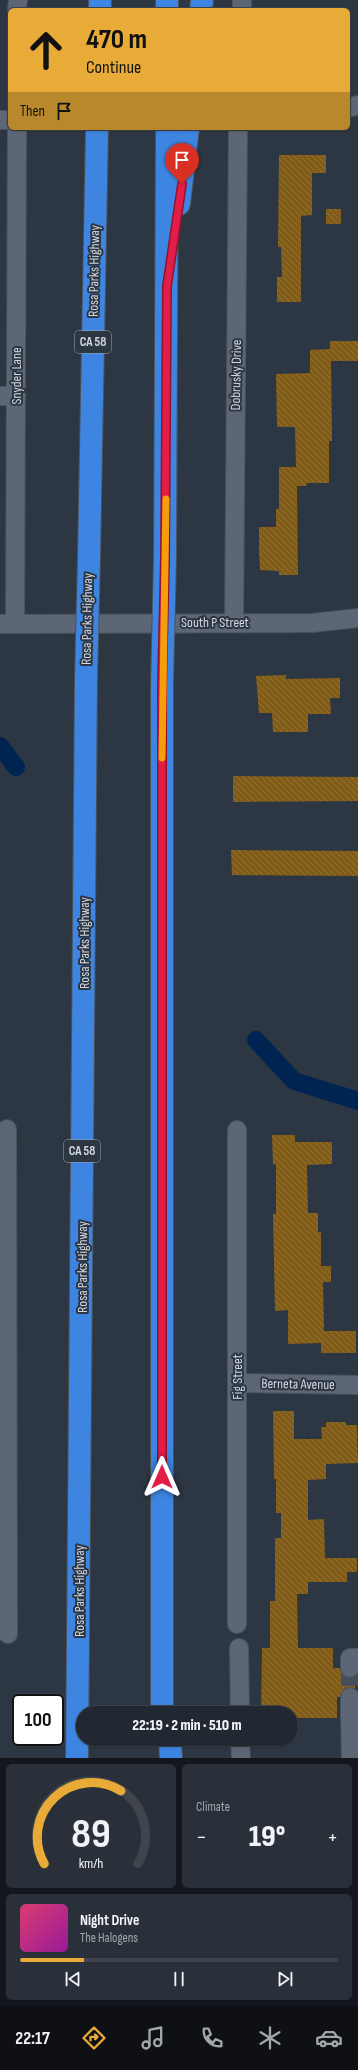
<!DOCTYPE html>
<html lang="en">
<head>
<meta charset="utf-8">
<style>
  body { margin:0; font-family:"Sofia Sans Condensed",sans-serif; background:#2a303a; color:#f1f3f6; height:100vh; display:flex; flex-direction:column; font-size:15px; white-space:nowrap }
  * { box-sizing:border-box; margin:0 }
  p { font-size:13px; color:#a2a6ac }
  .icon { flex:none; width:22px; height:22px; fill:none; stroke:currentColor; stroke-width:2; stroke-linecap:round; stroke-linejoin:round }
  .map { position:relative; height:1758px; overflow:hidden }
  .side { display:flex; flex-direction:column; gap:6px; padding:6px; background:#13161c; flex:1 }
  .side>* { flex:none }
  .banner { position:absolute; left:8px; top:8px; width:342px; height:122px; border-radius:6px; box-shadow:0 1px 3px #0004,0 0 0 1px #3f444d; background:#e8ab37; color:#111; overflow:hidden }
  .speed { position:absolute; left:12px; top:1694px; display:flex; gap:8px; font-size:20px; font-weight:700; text-align:center }
  .speed>* { display:grid; place-content:center; width:52px; height:52px; border-radius:50%; background:#222832; box-shadow:0 1px 3px #0004,0 0 0 1px #3f444d; line-height:1 }
  .speed .limit { border:2px solid #111; border-radius:6px; background:#fff; color:#111 }
  .pin { position:absolute; display:grid; place-items:center; width:34px; height:34px; color:#fff; margin:-41px -17px; border-radius:50% 50% 50% 0; rotate:-45deg; box-shadow:0 0 4px #0007 }
  .pin .icon { rotate:45deg }
  .me { position:absolute; width:44px; margin:-22px; rotate:0deg; stroke-linejoin:round; filter:drop-shadow(0 0 3px #0008) }
  .turn { display:flex; align-items:center; gap:14px; height:84px; padding:0 12px; font-size:18px }
  .turn .icon { width:52px; height:52px; stroke-width:2.5 }
  .turn b { display:block; font-size:28px; line-height:34px }
  .then { display:flex; align-items:center; height:38px; padding:0 12px; background:#0003; gap:8px; font-size:15px }
  .big { font-size:30px; font-weight:800; line-height:1.1 }
  .side .widget { flex:1; display:flex; flex-direction:column; justify-content:center; gap:6px; min-width:0; padding:0 14px; border-radius:6px; background:#2a303a }
  .side .dial { align-items:center; gap:0 }
  .dial svg { height:104px; overflow:visible; fill:none; stroke:#3f444d; stroke-width:7; stroke-linecap:round; text-anchor:middle }
  .dial text { fill:#f1f3f6; stroke:none }
  .song { display:flex; align-items:center; gap:12px }
  .cover { width:48px; height:48px; border-radius:6px; background:linear-gradient(135deg,hsl(340 70% 55%),hsl(300 70% 35%)) }
  .played { height:4px; border-radius:2px; background:linear-gradient(90deg,#e8ab37 20%,#3f444d 20%) }
  .keys { display:flex; justify-content:space-around; direction:ltr }
  .heat { display:flex; justify-content:space-between; align-items:center; font-size:22px; direction:ltr }
  .side .tiles { flex:1; display:grid; gap:6px; grid-template-columns:1fr 1fr }
  .widget:last-child { grid-column:span 2 }
  .trip { position:absolute; left:76px; top:1706px; width:222px; height:40px; border-radius:20px; background:#222832; box-shadow:0 1px 3px #0004,0 0 0 1px #3f444d; font-weight:800; line-height:40px; text-align:center }
  .dock { display:flex; height:64px; justify-content:space-around; align-items:center; background:#0e1014; color:#a2a6ac }
  .dock .icon { width:28px; height:28px }
  .dock .active { color:#e8ab37 }
  .dock b { font-size:18px; color:#f1f3f6 }
  .map>svg:first-child { display:block }
</style>
</head>
<body>
<div class="map">
<svg width="358" height="1758" viewBox="0 0 358 1758">
  <defs>
    <pattern id="building-back-hatch" width="6" height="6" patternUnits="userSpaceOnUse"><rect width="6" height="6" fill="#805c16"/><path d="M-1 5l2 2M0 0l6 6M5-1l2 2" fill="none" stroke="#917338"/></pattern>
  </defs>
  <rect width="100%" height="100%" fill="#2d3643"/>
  <g fill="none" stroke-linecap="round" stroke-linejoin="round">
    <!-- canal -->
    <g stroke="#002452" stroke-width="18">
      <path d="M0 746 16 767"/>
      <path d="M256 1040 294 1081 358 1101"/>
    </g>
  </g>
  <!-- building -->
  <g fill="url(#building-back-hatch)">
    <path d="M279 155H326V173H312V215L301 216V302H277V277H282L281 247H278Z"/>
    <rect x="326" y="209" width="15" height="15"/>
    <path d="M330 341H358V361H331L332 441H329V483H307L306 486H297L298 575H279V571L260 570 259 552V527H276V509H279V467H296L295 427H277L276 374 310 373V350L330 349Z"/>
    <path d="M286 675V679L340 678V698H330L331 714H308V732H273L272 713H259L256 676Z"/>
    <path d="M233 776 358 777V801L233 802Z"/>
    <path d="M231 850 358 851V876L232 875Z"/>
    <path d="M272 1135H295V1142H332V1164L307 1165 308 1213H318V1232H321V1266H331V1282H323L324 1331H356V1353H321V1343L288 1344V1310L275 1311 273 1214H276V1164H273Z"/>
    <path d="M273 1411H294V1439H322L321 1427H326V1422H346V1425H357L358 1463 326 1464V1479L308 1480V1520L324 1519 325 1558H357V1572H347V1582H308V1594H297L298 1648H333V1668H340L345 1677H355V1688H345L340 1697H337V1718H291V1713H261L262 1648H270V1601H275V1538H281V1513H276V1479H274Z"/>
  </g>
  <g fill="none" stroke-linecap="round" stroke-linejoin="round">
    <!-- minor-tunnel -->
    <path stroke="#464e5b" stroke-width="18" stroke-dasharray="18 9" stroke-linecap="butt" d="M350 1668V1697"/>
    <defs>
      <g id="minor">
        <path d="M17 10 18 0"/>
        <path d="M242 10V0"/>
        <path d="M348 108 358 105"/>
        <path d="M0 120H10"/>
        <path d="M0 396H16"/>
        <path d="M234 622 238 128"/>
        <path d="M0 624 312 623 358 618"/>
        <path d="M15 624 17 128"/>
        <path d="M7 1129 8 1634"/>
        <path d="M237 1130V1624"/>
        <path d="M237 1383 358 1385"/>
        <path d="M239 1648 240 1713"/>
        <path d="M350 1668V1658H358"/>
        <path d="M350 1714V1697"/>
        <path d="M240 1739 241 1758"/>
        <path d="M351 1758 350 1714H358"/>
      </g>
      <g id="highway">
        <path d="M167 0V10"/>
        <path d="M100 10V0"/>
        <path d="M201 10 202 0"/>
        <path d="M179 204 188 128"/>
        <path d="M89 557 97 128"/>
        <path d="M165 559 167 128"/>
        <path d="M162 1713V684"/>
        <path d="M170 1739 171 1758"/>
        <path d="M77 1758 86 679"/>
      </g>
    </defs>
    <!-- minor casing -->
    <use href="#minor" stroke="#4a525d" stroke-width="20"/>
    <!-- highway casing -->
    <use href="#highway" stroke="#4a525d" stroke-width="24"/>
    <!-- minor -->
    <use href="#minor" stroke="#5c6674" stroke-width="18"/>
    <!-- highway -->
    <use href="#highway" stroke="#3d85e0" stroke-width="22"/>
    <defs>
      <g id="highway-bridge">
        <path d="M86 679 89 557"/>
        <path d="M162 684 165 559"/>
      </g>
    </defs>
    <!-- highway-bridge casing -->
    <use href="#highway-bridge" stroke="#4a525d" stroke-width="24" stroke-linecap="butt"/>
    <!-- highway-bridge -->
    <use href="#highway-bridge" stroke="#3d85e0" stroke-width="22"/>
  </g>
  <g fill="none" stroke-linecap="round" stroke-linejoin="round">
    <defs>
      <path id="route" d="M162 1477V684L165 559 167 286 182 184"/>
    </defs>
    <!-- route casing -->
    <use href="#route" stroke="#92132f" stroke-width="10"/>
    <!-- route -->
    <use href="#route" stroke="#e11d48" stroke-width="7"/>
    <!-- slow -->
    <path stroke="#f59e0b" stroke-width="7" d="M162 758 166 499"/>
  </g>
  <g text-anchor="middle" dominant-baseline="central" stroke-width="4" stroke-linejoin="round" paint-order="stroke">
    <!-- shield labels -->
    <g fill="#2d3643" stroke="#a1a8b2" stroke-width="1">
      <rect x="75" y="331" width="36" height="22" rx="3"/>
      <rect x="64" y="1140" width="36" height="22" rx="3"/>
    </g>
    <g font-size="13" font-weight="bold" fill="#d3d9e1">
      <text x="93" y="342">CA 58</text>
      <text x="82" y="1151">CA 58</text>
    </g>
    <!-- street labels -->
    <g font-size="14" fill="#d3d9e1" stroke="#2d3643">
      <text transform="translate(94 271) rotate(-89)">Rosa Parks Highway</text>
      <text transform="translate(236 375) rotate(-89)">Dobrusky Drive</text>
      <text transform="translate(16 376) rotate(-90)">Snyder Lane</text>
      <text transform="translate(87 619) rotate(-89)">Rosa Parks Highway</text>
      <text x="215" y="622">South P Street</text>
      <text transform="translate(84 943) rotate(-90)">Rosa Parks Highway</text>
      <text transform="translate(82 1267) rotate(-90)">Rosa Parks Highway</text>
      <text transform="translate(237 1377) rotate(-90)">Fig Street</text>
      <text transform="translate(298 1384) rotate(1)">Berneta Avenue</text>
      <text transform="translate(79 1591) rotate(-90)">Rosa Parks Highway</text>
    </g>
  </g>
</svg>
<div class="speed"><div class="limit">100</div></div>
<div class="pin" style="left:182px;top:184px;background:#d93025"><svg class="icon" aria-label="arrive" viewBox="0 0 24 24"><path d="M6 21V4h12l-3 4 3 4H6"/></svg></div>
<svg class="me" style="left:162px;top:1477px" viewBox="-20 -20 40 40"><path d="M0-17L14 15 0 8-14 15z" fill="#e11d48" stroke="#fff" stroke-width="4"/></svg>
<div class="trip">22:19 · 2 min · 510 m</div>
<div class="banner">
<div class="turn"><svg class="icon" aria-label="ahead" viewBox="0 0 24 24"><path d="M12 20V5M6 11l6-6 6 6"/></svg><div><b>470 m</b>Continue</div></div>
<div class="then">Then<svg class="icon" aria-label="arrive" viewBox="0 0 24 24"><path d="M6 21V4h12l-3 4 3 4H6"/></svg></div>
</div>
</div>
<section class="side">
<div class="tiles">
<div class="widget dial"><svg viewBox="0 0 100 80">
<path d="M14 69A42 42 0 1 1 86 69"/>
<path d="M14 69A42 42 0 0 1 73 13" stroke="#e8ab37"/>
<text x="50" y="56" font-size="32" font-weight="700">89</text>
<text x="50" y="72" font-size="11">km/h</text>
</svg></div>
<div class="widget"><p>Climate</p>
<div class="heat"><a>−</a><b class="big">19°</b><a>+</a></div>
</div>
<div class="widget">
<div class="song"><i class="cover"></i><div><b>Night Drive</b><p>The Halogens</p></div></div>
<div class="played"></div>
<div class="keys"><svg class="icon" aria-label="previous" viewBox="0 0 24 24"><path d="M18 5L8 12l10 7zM5 5v14"/></svg><svg class="icon" aria-label="pause" viewBox="0 0 24 24"><path d="M8 5v14M16 5v14"/></svg><svg class="icon" aria-label="next" viewBox="0 0 24 24"><path d="M6 5l10 7-10 7zM19 5v14"/></svg></div>
</div>
</div>
</section>
<nav class="dock">
<b>22:17</b>
<svg class="icon active" aria-label="directions" viewBox="0 0 24 24"><path d="M12 3l9 9-9 9-9-9zM9 14v-3h6M13 9l2 2-2 2"/></svg>
<svg class="icon" aria-label="music" viewBox="0 0 24 24"><path d="M9 18V5l10-2v13"/><circle cx="6" cy="18" r="3"/><circle cx="16" cy="16" r="3"/></svg>
<svg class="icon" aria-label="phone" viewBox="0 0 24 24"><path d="M5 4h4l2 5-3 2q2 4 5 5l2-3 5 2v4C11 20 4 13 5 4z"/></svg>
<svg class="icon" aria-label="climate" viewBox="0 0 24 24"><path d="M12 3v18M4 7l16 10M4 17L20 7"/></svg>
<svg class="icon" aria-label="car" viewBox="0 0 24 24"><path d="M5 17H2v-5l4-1 3-4h7l3 4 3 1v5h-3M9 17h6M6 11h13"/><circle cx="7" cy="17" r="2"/><circle cx="17" cy="17" r="2"/></svg>
</nav>
</body>
</html>
